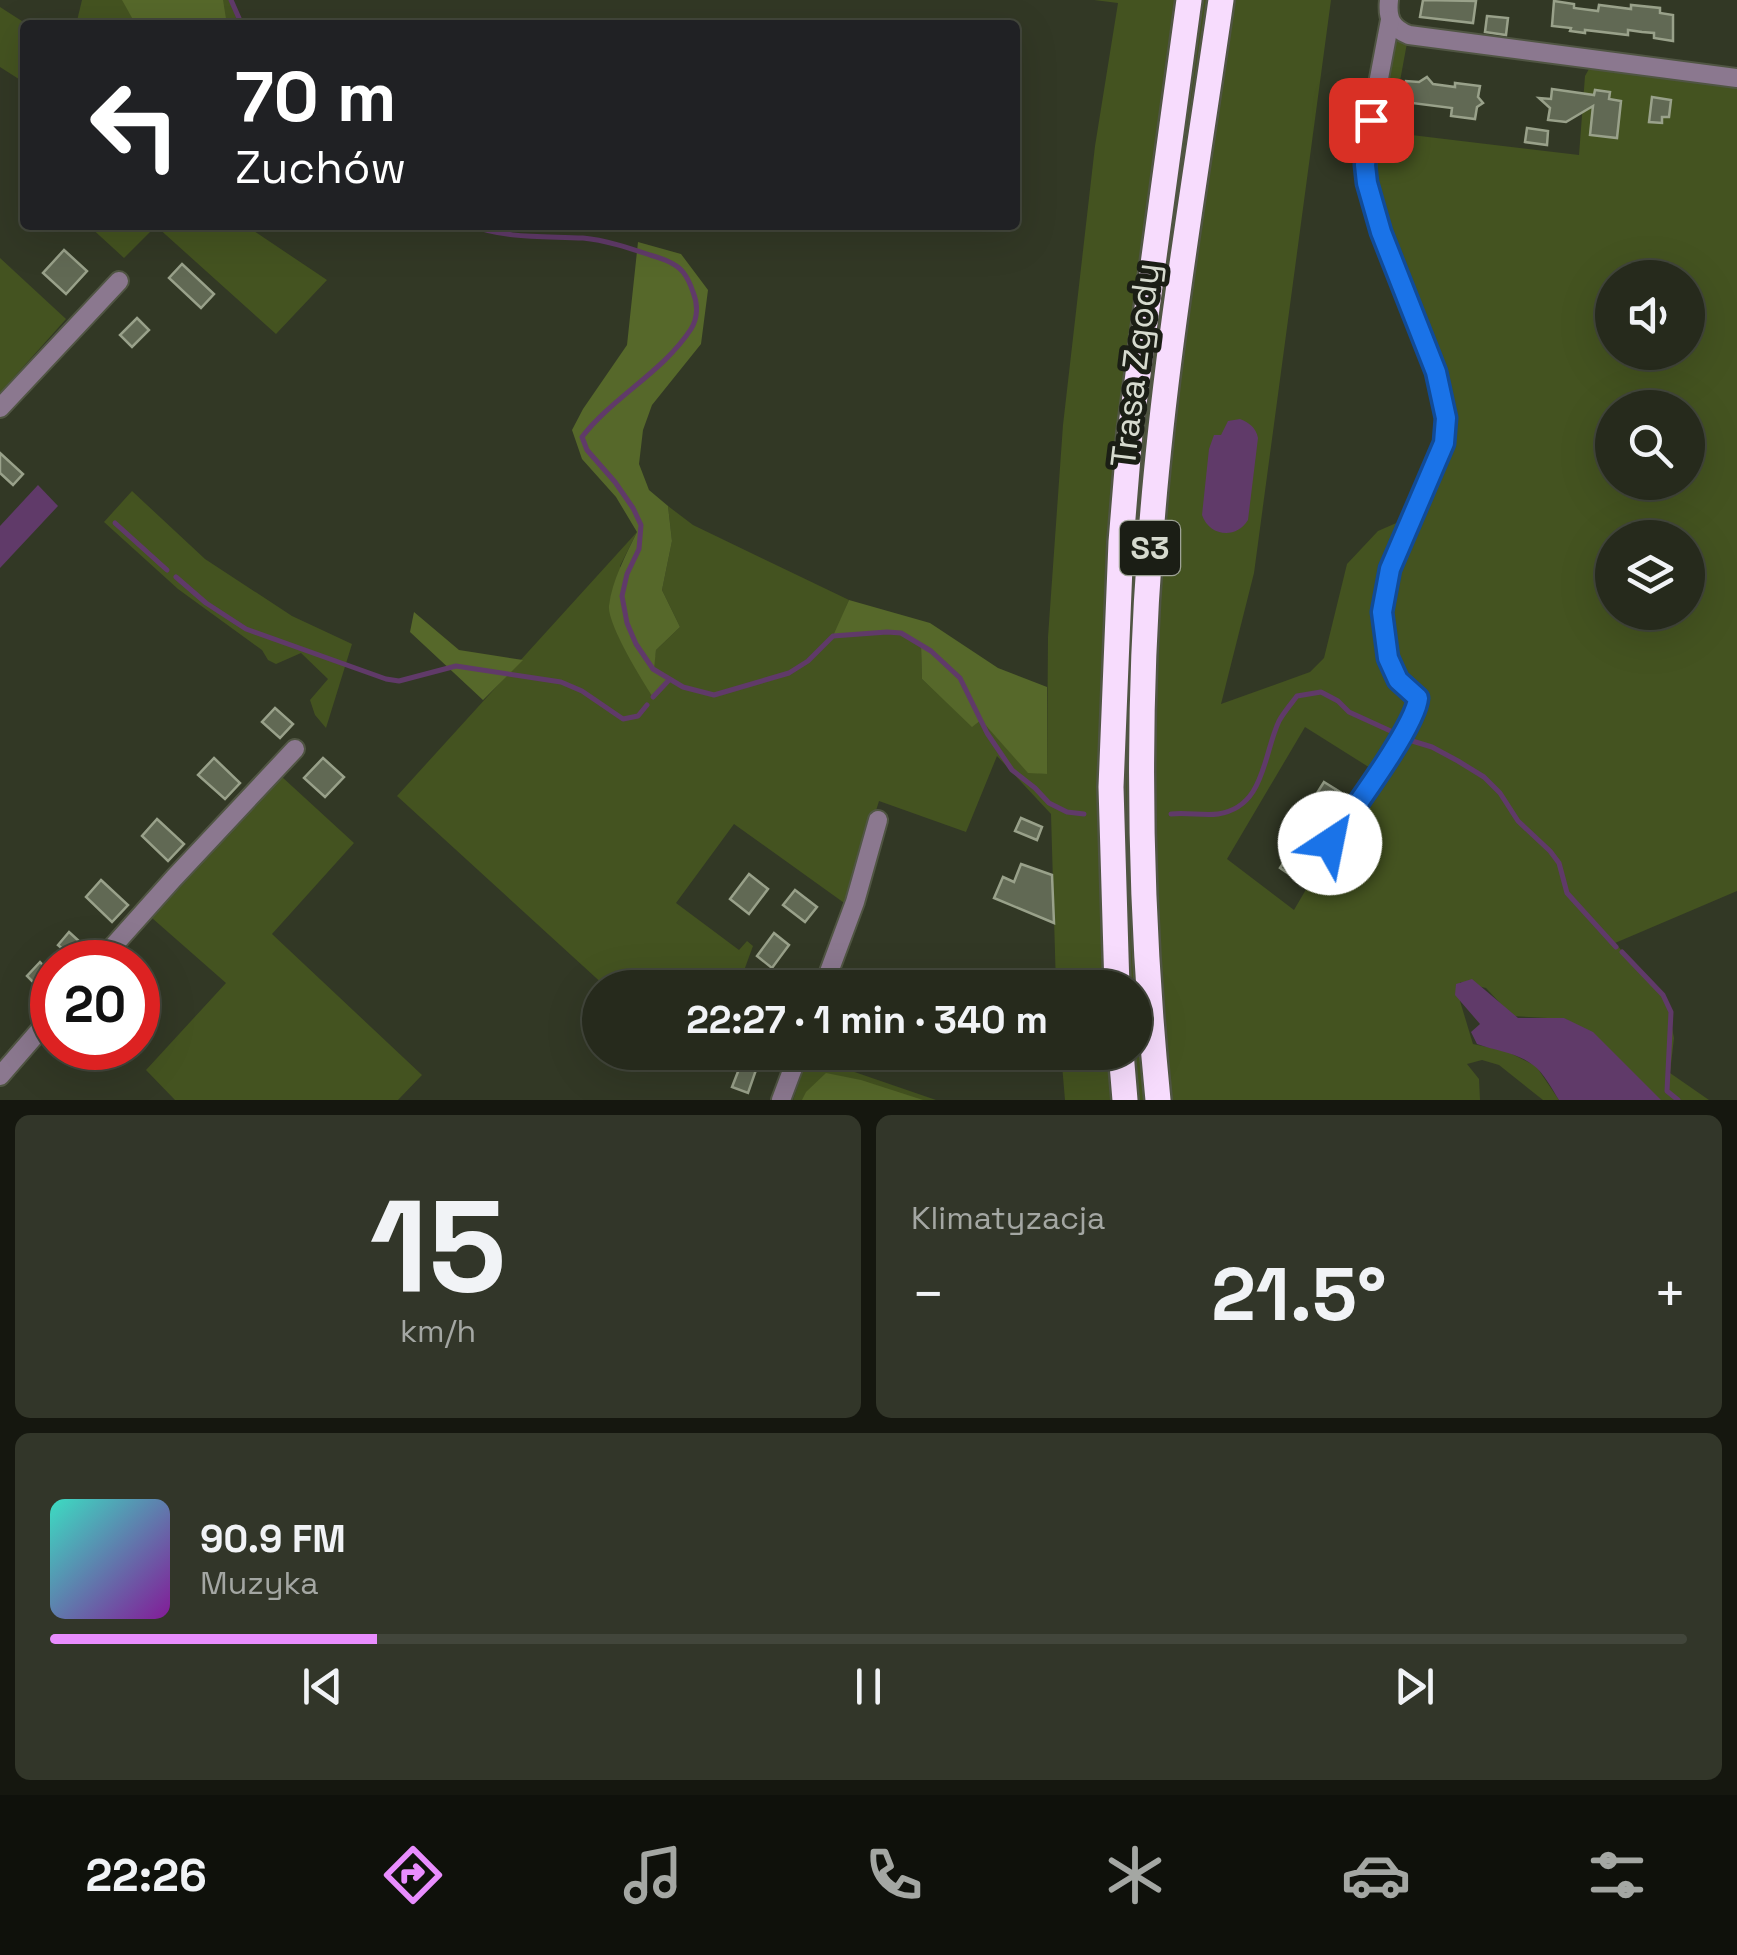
<!DOCTYPE html>
<html lang="pl">
<head>
<meta charset="utf-8">
<style>
  body { margin:0; font-family:"Space Grotesk",sans-serif; background:#323629; color:#f1f3f6; height:100vh; display:flex; flex-direction:column; font-size:38px; white-space:nowrap }
  * { box-sizing:border-box; margin:0 }
  p { font-size:32px; color:#a4a7a3 }
  .icon { flex:none; width:55px; height:55px; fill:none; stroke:currentColor; stroke-width:2; stroke-linecap:round; stroke-linejoin:round }
  .map { position:relative; height:1100px; overflow:hidden }
  .sheet { display:flex; flex-direction:column; gap:15px; padding:15px; background:#15170f; flex:1 }
  .sheet>* { flex:none }
  .banner { position:absolute; left:20px; top:20px; width:1000px; height:210px; border-radius:10px; box-shadow:0 10px 40px #0002,0 0 0 2px #42463b; background:#202124; color:#fff; overflow:hidden }
  .fabs { position:absolute; left:1595px; top:260px; display:grid; gap:20px }
  .fabs a { display:grid; place-items:center; width:110px; height:110px; border-radius:50%; background:#262a1c; box-shadow:0 10px 40px #0002,0 0 0 2px #42463b; font-size:50px }
  .speed { position:absolute; left:30px; top:940px; display:flex; gap:20px; font-size:50px; font-weight:700; text-align:center }
  .speed>* { display:grid; place-content:center; width:130px; height:130px; border-radius:50%; background:#262a1c; box-shadow:0 10px 40px #0002,0 0 0 2px #42463b; line-height:1 }
  .speed .limit { border:15px solid #d22; background:#fff; color:#111 }
  .pin { position:absolute; display:grid; place-items:center; width:85px; height:85px; color:#fff; margin:-42px; border-radius:20px; box-shadow:0 5px 15px #0006 }
  .me { position:absolute; width:110px; margin:-55px; rotate:34deg; stroke-linejoin:round; filter:drop-shadow(0 0 8px #0008) }
  .turn { display:flex; align-items:center; gap:35px; height:210px; padding:0 50px; font-size:45px }
  .turn .icon { width:130px; height:130px; stroke-width:2.5 }
  .turn b { display:block; font-size:70px; line-height:85px }
  .big { font-size:75px; font-weight:700; line-height:1.1 }
  .sheet .tile { flex:1; display:flex; flex-direction:column; justify-content:center; gap:15px; min-width:0; padding:0 35px; border-radius:15px; background:#323629 }
  .sheet .dial { align-items:center; gap:0 }
  .dial b { font-size:130px; line-height:1 }
  .song { display:flex; align-items:center; gap:30px }
  .cover { width:120px; height:120px; border-radius:15px; background:linear-gradient(135deg,hsl(170 70% 55%),hsl(290 70% 35%)) }
  .played { height:10px; border-radius:5px; background:linear-gradient(90deg,#e98dfe 20%,#42463b 20%) }
  .keys { display:flex; justify-content:space-around; direction:ltr }
  .heat { display:flex; justify-content:space-between; align-items:center; font-size:55px; direction:ltr }
  .sheet .tiles { flex:1; display:grid; gap:15px; grid-template-columns:1fr 1fr }
  .tile:last-child { grid-column:span 2 }
  .trip { position:absolute; left:582px; top:970px; width:570px; height:100px; border-radius:50px; background:#262a1c; box-shadow:0 10px 40px #0002,0 0 0 2px #42463b; font-weight:700; line-height:100px; text-align:center }
  .dock { display:flex; height:160px; justify-content:space-around; align-items:center; background:#0f110b; color:#a4a7a3 }
  .dock .icon { width:70px; height:70px }
  .dock .current { color:#e98dfe }
  .dock b { font-size:45px; color:#f1f3f6 }
  .map>svg:first-child { display:block }
</style>
</head>
<body>
<div class="map">
<svg width="1737" height="1100" viewBox="0 0 1737 1100">
  <rect width="100%" height="100%" fill="#323825"/>
  <!-- green -->
  <g fill="#445320" fill-rule="evenodd">
    <path d="M82 0H231L242 25H76Z"/>
    <path d="M1094 0H1331L1254 573 1221 704 1310 672 1324 658 1347 564 1378 531 1410 517 1450 428 1366 175 1390 29 1407 43 1393 119 1394 132 1403 134 1579 155 1585 76 1594 60 1737 79V891L1615 943 1667 1001 1674 1038 1670 1073 1709 1100H1655L1566 1019 1512 1016 1486 988 1460 982V1001L1473 1044 1506 1051 1536 1066 1559 1100H1543L1499 1065 1482 1060 1467 1064 1479 1079 1480 1100H1065L1061 1053 1135 1052V988L1056 987 1051 814 997 756 966 832 879 801 847 905 734 824 676 903 739 950 747 941 753 946 738 987H606L397 796 637 532 620 566 654 697 669 680 653 669 656 650 680 627 662 590 672 541 668 506 693 525 849 600 834 636 887 632 901 633 921 645 922 679 972 726 981 719 1028 772 1047 774 1048 637 1063 425 1095 146 1118 3ZM1612 278H1688V352H1612ZM1612 408H1688V482H1612ZM1612 538H1688V612H1612ZM1305 727 1375 771 1294 910 1227 859Z"/>
    <path d="M0 7 28 25H25V83L0 67Z"/>
    <path d="M88 225H245L327 280 276 334 156 226 124 258Z"/>
    <path d="M0 258 66 319 0 393Z"/>
    <path d="M132 491 205 559 292 616 352 644 326 728 315 715 310 700 328 679 301 653 276 664 268 660 262 650 178 589 104 522Z"/>
    <path d="M281 776 354 843 272 934 422 1075 398 1100H175L146 1070 226 983 152 918Z"/>
    <path d="M808 1056 936 1100H793Z"/>
  </g>
  <!-- forest -->
  <g fill="#56682a">
    <path d="M122 0H223L227 25H136Z"/>
    <path d="M638 242 681 254 708 290 701 344 652 405 643 430 639 464 649 490 668 506 672 541 662 590 680 627 656 650 654 669 669 680 653 697C642 681 607 623 609 606 612 580 626 555 637 532L616 497 582 459 572 430 583 409 627 345Z"/>
    <path d="M849 600 930 623 998 668 1047 687V774L1028 773 981 720 972 727 922 679 921 645 901 633 886 632 833 636Z"/>
    <path d="M414 612 459 650 523 660 483 700 410 632Z"/>
    <path d="M826 1073 861 1080 923 1100H802L806 1092Z"/>
  </g>
  <!-- water -->
  <g fill="#603a69">
    <path d="M1240 419C1250 423 1256 428 1258 438L1248 520C1236 540 1209 536 1202 515L1209 449 1214 435H1221L1228 421Z"/>
    <path d="M38 485 58 506 0 568V526Z"/>
    <path d="M1472 979 1518 1018H1564L1593 1032 1661 1100H1559C1552 1089 1544 1073 1533 1065 1516 1052 1496 1051 1477 1044L1471 1032 1480 1024 1455 995 1456 984Z"/>
  </g>
  <g fill="none" stroke-linecap="round" stroke-linejoin="round">
    <!-- stream -->
    <g stroke="#603a69" stroke-width="5">
      <path d="M231 0 242 25"/>
      <path d="M470 225C505 239 546 236 583 238 605 240 629 248 650 255 661 258 676 263 683 272 687 277 691 286 693 292 698 304 698 318 691 329 663 372 613 397 582 437L587 450 615 482 633 508 641 525 639 549 627 574 622 596 627 623 636 644 653 669 683 687 714 695 789 673 808 661 833 636 887 632 901 633 931 651 960 678 987 733 1012 770 1035 788 1049 803 1067 812 1084 814"/>
      <path d="M115 523 167 570"/>
      <path d="M176 577 206 603 246 629 386 679 399 681 456 666 561 682 582 691 623 719 638 716 647 705"/>
      <path d="M653 697 669 680"/>
      <path d="M1409 740 1432 747 1458 761 1484 777 1500 793 1518 821 1550 851 1559 863 1567 893 1616 947"/>
      <path d="M1171 814C1187 812 1203 816 1218 814 1265 807 1263 755 1279 721 1284 712 1291 704 1297 696L1321 692 1338 701 1349 712 1395 733"/>
      <path d="M1622 952 1663 995 1671 1012 1667 1091 1678 1100"/>
    </g>
  </g>
  <!-- building -->
  <g fill="#616954" stroke="#99a18a" stroke-width="2.5">
    <path d="M1423 0 1476 1 1473 23 1420 17Z"/>
    <path d="M1554 1 1574 4V8L1598 11 1599 5 1631 9V5L1660 8V13L1673 15V41L1654 38V33L1642 32 1628 30V35L1585 30V33L1570 31 1571 28 1552 26Z"/>
    <path d="M1487 16 1508 18 1506 35 1485 32Z"/>
    <path d="M1427 77 1433 84 1455 87V83L1480 86 1478 97 1483 103 1477 107 1475 119 1451 116 1452 108 1404 102 1406 81 1419 82Z"/>
    <path d="M1552 89 1594 95 1595 90 1610 92 1609 99 1621 101 1617 138 1590 135 1593 106 1566 122 1548 120 1550 108 1539 98 1551 99Z"/>
    <path d="M1652 97 1671 100 1669 117H1662V123L1649 122Z"/>
    <path d="M1527 128 1548 131 1547 145 1525 142Z"/>
    <path d="M64 250 87 271 66 294 43 273Z"/>
    <path d="M182 264 214 294 201 308 169 278Z"/>
    <path d="M137 318 149 330 132 347 120 335Z"/>
    <path d="M0 453 23 474 13 485 0 473Z"/>
    <path d="M275 708 293 724 280 738 262 722Z"/>
    <path d="M214 758 240 783 225 799 198 775Z"/>
    <path d="M323 758 344 777 325 797 304 778Z"/>
    <path d="M1324 782 1340 792 1336 799 1340 802 1325 824 1305 812Z"/>
    <path d="M1021 818 1042 827 1037 840 1015 831Z"/>
    <path d="M157 819 184 844 168 861 142 836Z"/>
    <path d="M1301 836 1319 849 1299 881 1280 868Z"/>
    <path d="M1021 864 1052 875 1054 923 994 898 1003 877 1014 882Z"/>
    <path d="M749 874 768 889 749 914 730 899Z"/>
    <path d="M101 880 128 905 112 922 86 897Z"/>
    <path d="M795 890 817 907 805 922 783 905Z"/>
    <path d="M69 932 91 952 86 962H78L58 945Z"/>
    <path d="M774 933 789 945 772 968 757 956Z"/>
    <path d="M40 962 52 975V982L42 991 27 976Z"/>
    <path d="M741 1064 756 1070 748 1093 732 1087Z"/>
  </g>
  <g fill="none" stroke-linecap="round" stroke-linejoin="round">
    <defs>
      <g id="minor">
        <path d="M1389 0C1387 18 1391 28 1409 35L1737 78"/>
        <path d="M0 408 119 281"/>
        <path d="M1330 843C1349 814 1415 728 1418 699L1398 680 1387 658 1382 612 1390 569 1444 443 1446 417 1436 371 1381 231 1367 183V142L1390 20"/>
        <path d="M99 962 174 878 295 749"/>
        <path d="M823 988 855 902 878 820"/>
        <path d="M0 1076 52 1016"/>
        <path d="M781 1100 799 1052"/>
      </g>
      <g id="highway">
        <path d="M1117 988 1111 787 1121 542 1130 433 1189 0"/>
        <path d="M1121 1052 1125 1100"/>
        <path d="M1158 1100C1140 917 1136 731 1150 548 1163 364 1195 182 1221 0"/>
      </g>
    </defs>
    <!-- minor casing -->
    <use href="#minor" stroke="#505543" stroke-width="22"/>
    <!-- highway casing -->
    <use href="#highway" stroke="#505543" stroke-width="30"/>
    <!-- minor -->
    <use href="#minor" stroke="#8b788f" stroke-width="18"/>
    <!-- highway -->
    <use href="#highway" stroke="#f7dcfd" stroke-width="25"/>
  </g>
  <g fill="none" stroke-linecap="round" stroke-linejoin="round">
    <defs>
      <path id="route" d="M1330 843C1349 815 1416 726 1418 698L1398 680 1388 658 1382 612 1390 569 1444 443 1446 418 1436 372 1381 232 1367 183 1365 165 1371 120"/>
    </defs>
    <!-- route casing -->
    <use href="#route" stroke="#114b97" stroke-width="25"/>
    <!-- route -->
    <use href="#route" stroke="#1a73e8" stroke-width="18"/>
  </g>
  <g text-anchor="middle" dominant-baseline="central" stroke-width="10" stroke-linejoin="round" paint-order="stroke">
    <!-- shield labels -->
    <rect fill="#1b1e15" stroke="#9ea296" stroke-width="2.5" x="1120" y="521" width="60" height="54" rx="8"/>
    <g font-size="32" font-weight="bold" fill="#d6dace">
      <text x="1150" y="548">S3</text>
    </g>
    <!-- street labels -->
    <g font-size="35" fill="#d6dace" stroke="#1b1e15">
      <text transform="translate(1135 365) rotate(-83)">Trasa Zgody</text>
    </g>
  </g>
</svg>
<div class="fabs">
<a><svg class="icon" aria-label="sound" viewBox="0 0 24 24"><path d="M4 9h4l5-4v14l-5-4H4zM17 9q2 3 0 6"/></svg></a>
<a><svg class="icon" aria-label="search" viewBox="0 0 24 24"><circle cx="10" cy="10" r="6"/><path d="M15 15l6 6"/></svg></a>
<a><svg class="icon" aria-label="layers" viewBox="0 0 24 24"><path d="M12 4l9 5-9 5-9-5zM3 14l9 5 9-5"/></svg></a>
</div>
<div class="speed"><div class="limit">20</div></div>
<div class="pin" style="left:1371px;top:120px;background:#d93025"><svg class="icon" aria-label="arrive" viewBox="0 0 24 24"><path d="M6 21V4h12l-3 4 3 4H6"/></svg></div>
<svg class="me" style="left:1330px;top:843px" viewBox="-20 -20 40 40"><circle r="19" fill="#fff"/><path d="M0-13L10 11 0 6-10 11z" fill="#1a73e8"/></svg>
<div class="trip">22:27 · 1 min · 340 m</div>
<div class="banner">
<div class="turn"><svg class="icon" aria-label="left" viewBox="0 0 24 24"><path d="M17 20v-9H6M10 6l-5 5 5 5"/></svg><div><b>70 m</b>Zuchów</div></div>
</div>
</div>
<section class="sheet">
<div class="tiles">
<div class="tile dial"><b>15</b><p>km/h</p></div>
<div class="tile"><p>Klimatyzacja</p>
<div class="heat"><a>−</a><b class="big">21.5°</b><a>+</a></div>
</div>
<div class="tile">
<div class="song"><i class="cover"></i><div><b>90.9 FM</b><p>Muzyka</p></div></div>
<div class="played"></div>
<div class="keys"><svg class="icon" aria-label="previous" viewBox="0 0 24 24"><path d="M18 5L8 12l10 7zM5 5v14"/></svg><svg class="icon" aria-label="pause" viewBox="0 0 24 24"><path d="M8 5v14M16 5v14"/></svg><svg class="icon" aria-label="next" viewBox="0 0 24 24"><path d="M6 5l10 7-10 7zM19 5v14"/></svg></div>
</div>
</div>
</section>
<nav class="dock">
<b>22:26</b>
<svg class="icon current" aria-label="directions" viewBox="0 0 24 24"><path d="M12 3l9 9-9 9-9-9zM9 14v-3h6M13 9l2 2-2 2"/></svg>
<svg class="icon" aria-label="music" viewBox="0 0 24 24"><path d="M9 18V5l10-2v13"/><circle cx="6" cy="18" r="3"/><circle cx="16" cy="16" r="3"/></svg>
<svg class="icon" aria-label="phone" viewBox="0 0 24 24"><path d="M5 4h4l2 5-3 2q2 4 5 5l2-3 5 2v4C11 20 4 13 5 4z"/></svg>
<svg class="icon" aria-label="climate" viewBox="0 0 24 24"><path d="M12 3v18M4 7l16 10M4 17L20 7"/></svg>
<svg class="icon" aria-label="car" viewBox="0 0 24 24"><path d="M5 17H2v-5l4-1 3-4h7l3 4 3 1v5h-3M9 17h6M6 11h13"/><circle cx="7" cy="17" r="2"/><circle cx="17" cy="17" r="2"/></svg>
<svg class="icon" aria-label="filters" viewBox="0 0 24 24"><path d="M4 7h16M4 17h16"/><circle cx="9" cy="7" r="2"/><circle cx="15" cy="17" r="2"/></svg>
</nav>
</body>
</html>
